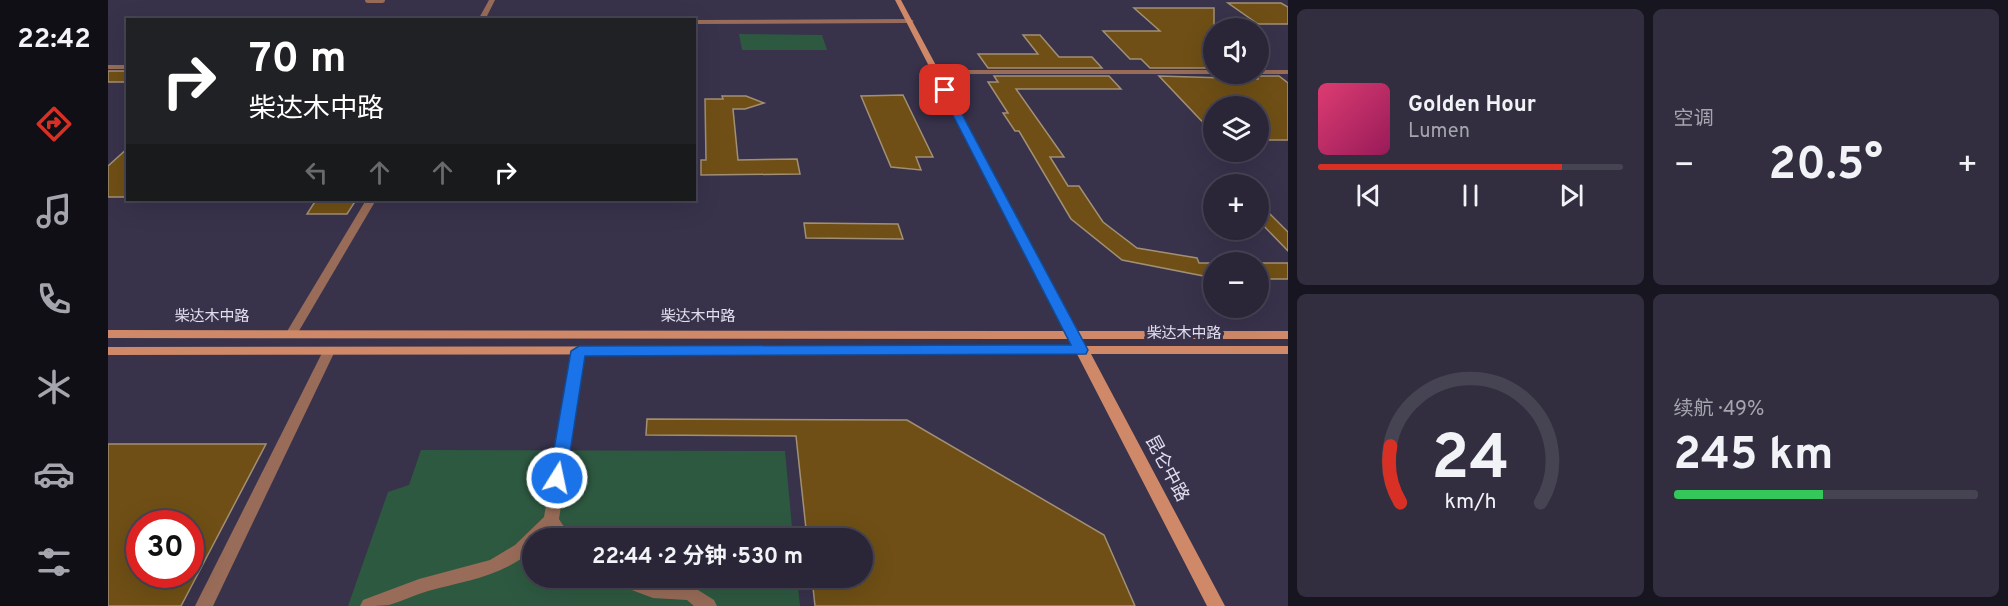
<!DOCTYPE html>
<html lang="zh">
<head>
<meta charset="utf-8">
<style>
  body { margin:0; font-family:Overpass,"Noto Sans SC",sans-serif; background:#322e40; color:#f1f3f6; height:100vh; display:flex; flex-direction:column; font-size:22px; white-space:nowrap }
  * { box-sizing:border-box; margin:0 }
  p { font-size:20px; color:#a5a5ae }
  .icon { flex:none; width:33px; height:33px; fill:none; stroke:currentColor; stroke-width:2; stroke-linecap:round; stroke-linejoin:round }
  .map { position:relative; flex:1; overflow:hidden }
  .panel { display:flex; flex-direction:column; gap:9px; padding:9px; background:#17151f; width:720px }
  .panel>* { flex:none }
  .guide { position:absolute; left:18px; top:18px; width:570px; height:183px; border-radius:0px; box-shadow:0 6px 24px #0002,0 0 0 2px #464353; background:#202124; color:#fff; overflow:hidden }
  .controls { position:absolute; left:1095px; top:18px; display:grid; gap:12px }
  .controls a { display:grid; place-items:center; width:66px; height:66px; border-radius:50%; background:#2a2638; box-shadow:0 6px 24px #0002,0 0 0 2px #464353; font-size:30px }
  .speed { position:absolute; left:18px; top:510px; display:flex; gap:12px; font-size:30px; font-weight:700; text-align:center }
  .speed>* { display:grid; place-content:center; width:78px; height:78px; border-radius:50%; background:#2a2638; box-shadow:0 6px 24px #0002,0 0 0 2px #464353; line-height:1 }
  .speed .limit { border:9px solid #d22; background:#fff; color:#111 }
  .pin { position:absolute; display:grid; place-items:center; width:51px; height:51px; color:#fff; margin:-26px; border-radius:12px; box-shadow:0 3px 9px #0006 }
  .me { position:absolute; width:66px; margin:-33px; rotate:10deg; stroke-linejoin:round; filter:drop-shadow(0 0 4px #0008) }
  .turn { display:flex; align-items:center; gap:21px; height:126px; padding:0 24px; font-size:27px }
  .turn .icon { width:78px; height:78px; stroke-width:2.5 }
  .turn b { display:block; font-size:42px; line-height:51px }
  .lanes { display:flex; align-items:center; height:57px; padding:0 24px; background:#0003; justify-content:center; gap:30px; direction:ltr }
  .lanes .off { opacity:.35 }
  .big { font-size:45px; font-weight:700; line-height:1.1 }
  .panel .card { flex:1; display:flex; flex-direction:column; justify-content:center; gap:9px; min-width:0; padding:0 21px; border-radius:9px; background:#322e40 }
  .panel .dial { align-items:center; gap:0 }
  .dial svg { height:156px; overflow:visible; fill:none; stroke:#464353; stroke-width:7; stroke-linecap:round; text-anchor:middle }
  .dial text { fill:#f1f3f6; stroke:none }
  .song { display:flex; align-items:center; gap:18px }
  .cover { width:72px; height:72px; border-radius:9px; background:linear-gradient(135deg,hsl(340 70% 55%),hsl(330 70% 35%)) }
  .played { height:6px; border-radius:3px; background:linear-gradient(90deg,#d93025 80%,#464353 80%) }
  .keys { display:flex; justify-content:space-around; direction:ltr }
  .heat { display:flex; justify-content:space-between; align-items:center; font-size:33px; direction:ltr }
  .charge { height:9px; border-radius:4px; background:linear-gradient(90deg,#34c759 49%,#464353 0) }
  .panel .tiles { flex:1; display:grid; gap:9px; grid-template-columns:repeat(2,1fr) }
  .trip { position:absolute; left:414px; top:528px; width:351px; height:60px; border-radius:30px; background:#2a2638; box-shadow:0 6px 24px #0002,0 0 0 2px #464353; font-weight:700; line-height:60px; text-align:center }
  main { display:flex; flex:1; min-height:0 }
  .dock { display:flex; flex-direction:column; width:108px; justify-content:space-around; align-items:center; background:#110f16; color:#a5a5ae }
  .dock .icon { width:42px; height:42px }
  .dock .current { color:#d93025 }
  .dock b { font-size:27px; color:#f1f3f6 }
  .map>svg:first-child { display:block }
</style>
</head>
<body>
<main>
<nav class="dock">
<b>22:42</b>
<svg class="icon current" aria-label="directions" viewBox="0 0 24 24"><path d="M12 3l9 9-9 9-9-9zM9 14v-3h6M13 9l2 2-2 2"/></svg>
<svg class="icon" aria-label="music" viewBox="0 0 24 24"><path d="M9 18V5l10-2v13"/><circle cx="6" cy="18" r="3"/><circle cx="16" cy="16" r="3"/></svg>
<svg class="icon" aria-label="phone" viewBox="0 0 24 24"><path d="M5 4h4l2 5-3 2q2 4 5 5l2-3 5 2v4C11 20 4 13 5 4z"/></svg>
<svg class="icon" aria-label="climate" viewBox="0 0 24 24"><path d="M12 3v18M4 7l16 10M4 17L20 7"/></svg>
<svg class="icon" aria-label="car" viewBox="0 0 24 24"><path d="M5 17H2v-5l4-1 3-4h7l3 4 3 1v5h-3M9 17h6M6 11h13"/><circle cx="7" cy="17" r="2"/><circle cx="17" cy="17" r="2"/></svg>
<svg class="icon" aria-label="filters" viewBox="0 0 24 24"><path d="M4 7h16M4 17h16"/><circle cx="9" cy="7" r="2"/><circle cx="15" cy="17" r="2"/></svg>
</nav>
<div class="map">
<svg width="1180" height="606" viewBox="0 0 1180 606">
  <rect width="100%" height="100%" fill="#38324b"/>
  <!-- green -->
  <g fill="#2e5941">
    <path d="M631 34 714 35 719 50H634Z"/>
    <path d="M313 450 677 451 685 538H424V578H689L692 606H240L280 492 301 485Z"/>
  </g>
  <!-- building -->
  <g fill="#6f4f15" stroke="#a29075" stroke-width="1.5" fill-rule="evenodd">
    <path d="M1120 3H1173L1180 7V24H1150Z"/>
    <path d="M1026 8H1106V68H1042L1033 59H1022L995 31H1052Z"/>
    <path d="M915 35H932L951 57H984L994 68H880L870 54H930Z"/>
    <rect x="0" y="71" width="20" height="11"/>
    <path d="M886 76H1001L1013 89H908L956 157H942L960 186H971L995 222 1029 248 1089 258 1091 263H1106V278L1014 260 963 219 911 131H907L895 113H900L880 82H890Z"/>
    <path d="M1051 76 1150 79V76H1171L1180 83V140H1150V106H1106V134Z"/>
    <path d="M795 95 825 157H808L813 170 783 167 753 96Z"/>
    <path d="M614 96H638L656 103 637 109H625L630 160 689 159 692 174 593 175V160H598L597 99H615Z"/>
    <path d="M20 148V197H0V166Z"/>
    <path d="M208 200H248L239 214H199Z"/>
    <path d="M1150 202 1180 232V251L1150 220Z"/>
    <path d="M696 223 790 224 795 239 698 238Z"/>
    <rect x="1150" y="263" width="30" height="16"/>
    <path d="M539 419 799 420 996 535 1027 606H707L704 578H754V538H699L688 436 538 435Z"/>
    <path d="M0 444H158L73 606H0ZM32 524H82V574H32Z"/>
  </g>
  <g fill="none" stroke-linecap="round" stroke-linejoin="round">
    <!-- lane -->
    <path stroke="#986c58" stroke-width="6" d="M260 0H274"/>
    <!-- street -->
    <g fill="#986c58" fill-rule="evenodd">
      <path d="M381 0H387L377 20H370Z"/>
      <path d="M586 20 802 19 806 21 802 23 586 24Z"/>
      <rect x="0" y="65" width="20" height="4"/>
      <path d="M824 70H1106V74H1109H827L823 72Z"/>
      <path d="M1150 70H1180V74H1147H1150Z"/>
      <path d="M258 200H268L188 336H180L178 333Z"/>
      <path d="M221 347 227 351 105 606H87L215 351Z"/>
      <path d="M471 347 477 351 451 519 463 538H446L442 531 435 538H424V550C396 576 356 581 320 591 307 595 294 601 281 605 272 606 261 606 252 606L255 600 311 579 382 560 407 545 436 517 465 351Z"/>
      <path d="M503 578H531L545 582 582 585 606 600 609 606H586L579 600 545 598 505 583Z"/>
    </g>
    <!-- secondary -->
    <path fill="#cf8968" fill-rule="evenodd" d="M787 0H793L970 331H1180V339H974L978 346H1180V354H983L1117 606H1099L969 354 0 355V347L965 346 961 339 0 338V330L957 331Z"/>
  </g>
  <!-- route -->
  <path fill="#1a73e8" stroke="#114b97" stroke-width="1.5" d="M833 88 841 90 980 350 978 354 477 356 458 478 455 482 449 484 443 482 441 478 463 351 471 346 963 345 832 90Z"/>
  <g text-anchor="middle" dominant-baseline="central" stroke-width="6" stroke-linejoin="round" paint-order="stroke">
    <!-- street labels -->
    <g font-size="15" fill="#e1deee" stroke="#38324b">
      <text x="104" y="317">柴达木中路</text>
      <text x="590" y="317">柴达木中路</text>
      <text x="1076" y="334">柴达木中路</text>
    </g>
    <!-- near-street labels -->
    <g font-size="18" fill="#e1deee" stroke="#38324b">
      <text transform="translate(1058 469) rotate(62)">昆仑中路</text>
    </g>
  </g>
</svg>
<div class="controls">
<a><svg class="icon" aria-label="sound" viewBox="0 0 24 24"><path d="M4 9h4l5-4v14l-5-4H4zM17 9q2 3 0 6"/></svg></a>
<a><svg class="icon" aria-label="layers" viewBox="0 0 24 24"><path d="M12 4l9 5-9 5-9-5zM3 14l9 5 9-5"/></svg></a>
<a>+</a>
<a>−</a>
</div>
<div class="speed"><div class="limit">30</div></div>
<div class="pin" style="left:837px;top:90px;background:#d93025"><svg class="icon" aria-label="arrive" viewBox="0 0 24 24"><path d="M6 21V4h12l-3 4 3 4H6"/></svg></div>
<svg class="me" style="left:449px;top:478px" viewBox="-20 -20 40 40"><circle r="17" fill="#1a73e8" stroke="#fff" stroke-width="3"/><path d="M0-11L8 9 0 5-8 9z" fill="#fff"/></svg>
<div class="trip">22:44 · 2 分钟 · 530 m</div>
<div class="guide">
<div class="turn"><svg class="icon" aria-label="right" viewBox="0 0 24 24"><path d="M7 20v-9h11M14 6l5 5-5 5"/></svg><div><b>70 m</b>柴达木中路</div></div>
<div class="lanes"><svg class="icon off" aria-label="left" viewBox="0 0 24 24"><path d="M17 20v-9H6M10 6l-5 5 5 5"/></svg><svg class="icon off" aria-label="ahead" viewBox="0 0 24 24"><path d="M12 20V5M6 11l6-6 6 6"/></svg><svg class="icon off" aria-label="ahead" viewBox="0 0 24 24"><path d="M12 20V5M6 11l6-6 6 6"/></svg><svg class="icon" aria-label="right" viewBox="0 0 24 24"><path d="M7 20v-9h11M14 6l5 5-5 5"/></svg></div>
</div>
</div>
<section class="panel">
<div class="tiles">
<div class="card">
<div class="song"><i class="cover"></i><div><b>Golden Hour</b><p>Lumen</p></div></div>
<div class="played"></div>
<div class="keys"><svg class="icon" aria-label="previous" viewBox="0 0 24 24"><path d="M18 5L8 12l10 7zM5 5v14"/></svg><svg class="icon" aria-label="pause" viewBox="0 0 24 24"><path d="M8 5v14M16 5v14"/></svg><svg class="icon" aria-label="next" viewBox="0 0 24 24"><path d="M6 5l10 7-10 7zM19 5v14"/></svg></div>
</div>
<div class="card"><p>空调</p>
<div class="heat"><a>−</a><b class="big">20.5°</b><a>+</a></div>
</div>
<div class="card dial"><svg viewBox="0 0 100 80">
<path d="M14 69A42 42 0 1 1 86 69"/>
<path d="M14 69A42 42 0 0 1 9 40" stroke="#d93025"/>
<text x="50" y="56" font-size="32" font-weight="700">24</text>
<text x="50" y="72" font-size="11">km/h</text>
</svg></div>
<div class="card"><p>续航 · 49%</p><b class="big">245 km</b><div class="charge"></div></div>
</div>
</section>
</main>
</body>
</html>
